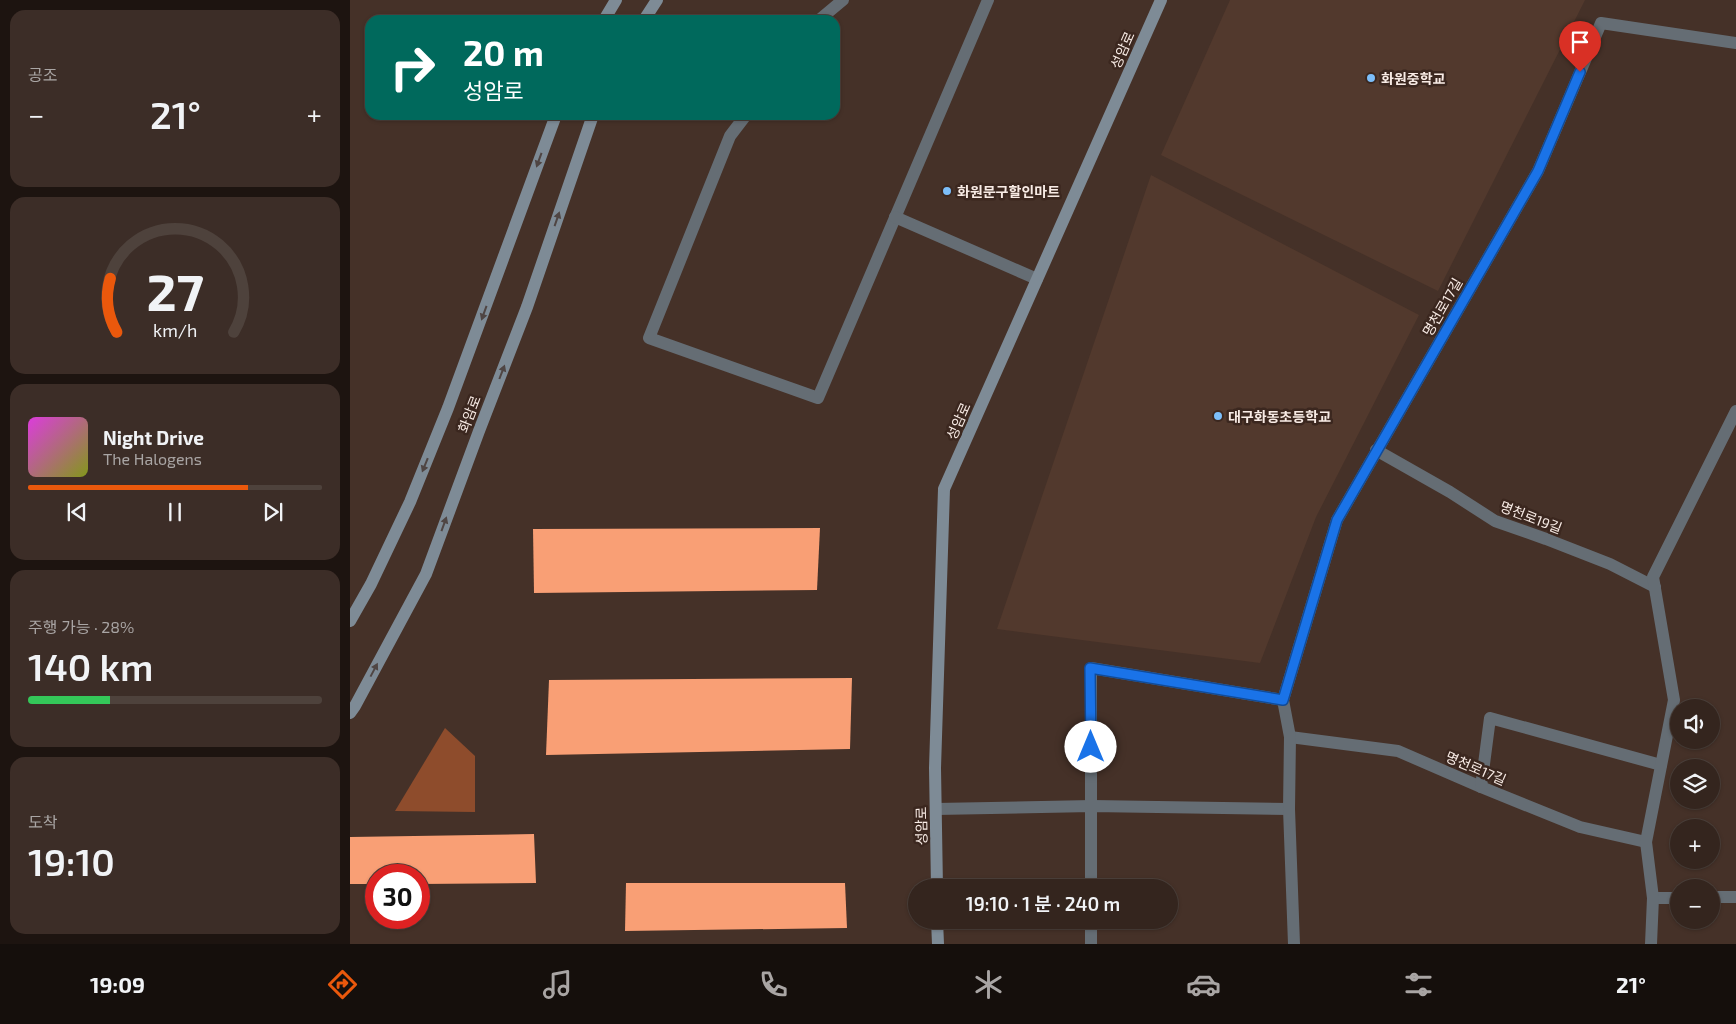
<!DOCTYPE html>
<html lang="ko">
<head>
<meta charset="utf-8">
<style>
  body { margin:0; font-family:"Exo 2","Noto Sans KR",sans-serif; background:#3c2d27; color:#f1f3f6; height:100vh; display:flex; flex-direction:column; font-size:19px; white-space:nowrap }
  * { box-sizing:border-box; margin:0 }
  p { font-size:16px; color:#a9a5a4 }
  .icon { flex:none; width:28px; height:28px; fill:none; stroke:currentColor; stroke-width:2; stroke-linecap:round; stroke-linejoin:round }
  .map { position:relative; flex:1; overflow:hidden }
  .details { display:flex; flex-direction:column; gap:10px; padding:10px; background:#1d1410; width:350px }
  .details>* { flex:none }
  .hud { position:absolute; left:15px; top:15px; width:475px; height:105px; border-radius:15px; box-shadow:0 1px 4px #0004,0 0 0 1px #4e423c; background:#00695c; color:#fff; overflow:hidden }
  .controls { position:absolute; left:1320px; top:699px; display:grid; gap:10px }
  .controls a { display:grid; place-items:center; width:50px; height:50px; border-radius:50%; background:#34251e; box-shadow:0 1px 4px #0004,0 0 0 1px #4e423c; font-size:25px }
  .speed { position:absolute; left:15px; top:864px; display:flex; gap:10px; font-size:25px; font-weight:700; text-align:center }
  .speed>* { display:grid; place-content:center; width:65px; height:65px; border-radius:50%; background:#34251e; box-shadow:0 1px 4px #0004,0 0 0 1px #4e423c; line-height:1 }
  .speed .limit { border:8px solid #d22; background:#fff; color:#111 }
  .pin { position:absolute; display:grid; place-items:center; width:42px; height:42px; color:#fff; margin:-51px -21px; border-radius:50% 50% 50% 0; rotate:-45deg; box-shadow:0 0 5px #0007 }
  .pin .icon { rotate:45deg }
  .me { position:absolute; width:55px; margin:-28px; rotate:0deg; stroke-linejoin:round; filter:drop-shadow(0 0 4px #0008) }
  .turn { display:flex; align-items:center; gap:18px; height:105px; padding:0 15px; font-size:22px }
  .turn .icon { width:65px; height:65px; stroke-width:2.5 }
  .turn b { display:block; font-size:35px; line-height:42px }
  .big { font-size:38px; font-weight:600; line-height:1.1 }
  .details .card { flex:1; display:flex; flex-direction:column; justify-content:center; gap:8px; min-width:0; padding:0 18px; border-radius:15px; background:#3c2d27 }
  .details .dial { align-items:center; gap:0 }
  .dial svg { height:130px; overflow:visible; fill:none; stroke:#4e423c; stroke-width:7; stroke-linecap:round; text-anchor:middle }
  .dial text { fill:#f1f3f6; stroke:none }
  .song { display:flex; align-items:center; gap:15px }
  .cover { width:60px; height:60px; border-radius:8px; background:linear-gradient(135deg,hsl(300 70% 55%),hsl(70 70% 35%)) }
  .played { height:5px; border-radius:2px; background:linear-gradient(90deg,#ea580c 75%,#4e423c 75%) }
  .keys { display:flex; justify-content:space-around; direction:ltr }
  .heat { display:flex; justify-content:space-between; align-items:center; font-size:28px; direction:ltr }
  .charge { height:8px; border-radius:4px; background:linear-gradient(90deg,#34c759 28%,#4e423c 0) }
  .trip { position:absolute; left:558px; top:879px; width:270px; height:50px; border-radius:25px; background:#34251e; box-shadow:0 1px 4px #0004,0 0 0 1px #4e423c; font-weight:600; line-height:50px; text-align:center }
  .menu { display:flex; height:80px; justify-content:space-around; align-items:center; background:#150f0c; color:#a9a5a4 }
  .menu .icon { width:35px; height:35px }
  .menu .selected { color:#ea580c }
  .menu b { font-size:22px; color:#f1f3f6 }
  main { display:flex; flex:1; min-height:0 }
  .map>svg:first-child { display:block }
</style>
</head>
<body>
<main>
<section class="details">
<div class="card"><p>공조</p>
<div class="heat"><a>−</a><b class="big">21°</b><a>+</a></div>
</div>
<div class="card dial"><svg viewBox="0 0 100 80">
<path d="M14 69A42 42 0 1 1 86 69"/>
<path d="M14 69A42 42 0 0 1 10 36" stroke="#ea580c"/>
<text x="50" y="56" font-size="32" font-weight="700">27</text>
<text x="50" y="72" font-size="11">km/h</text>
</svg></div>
<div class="card">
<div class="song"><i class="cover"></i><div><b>Night Drive</b><p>The Halogens</p></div></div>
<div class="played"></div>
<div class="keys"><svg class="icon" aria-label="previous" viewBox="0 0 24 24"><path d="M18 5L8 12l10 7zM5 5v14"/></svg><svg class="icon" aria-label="pause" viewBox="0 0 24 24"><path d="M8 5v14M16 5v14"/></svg><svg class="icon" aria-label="next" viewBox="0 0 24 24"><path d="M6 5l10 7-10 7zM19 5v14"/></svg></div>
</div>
<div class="card"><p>주행 가능 · 28%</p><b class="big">140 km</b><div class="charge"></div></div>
<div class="card"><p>도착</p><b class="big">19:10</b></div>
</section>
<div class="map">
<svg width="1386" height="944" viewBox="0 0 1386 944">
  <rect width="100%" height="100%" fill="#453128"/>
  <!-- built -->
  <g fill="#52392d">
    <path d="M880 0H1235L1088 291 811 155Z"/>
    <path d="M801 175 1069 315 966 517 910 663 647 629Z"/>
  </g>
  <!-- green -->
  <path fill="#8e4c2c" d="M95 728 125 756V812L45 811Z"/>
  <!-- building -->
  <g fill="#f99f75">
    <path d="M470 528 467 590 184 593 183 529Z"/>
    <path d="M502 678 500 749 196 755 199 680Z"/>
    <path d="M184 834 186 883 69 884V875H26V884H0V837Z"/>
    <path d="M276 883H495L497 928 275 931Z"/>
  </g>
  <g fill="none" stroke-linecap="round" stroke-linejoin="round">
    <!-- street -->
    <g stroke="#656d74" stroke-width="12">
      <path d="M469 20 493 0"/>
      <path d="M396 115 380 136 299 338 468 398 638 0"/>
      <path d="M545 217 687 279"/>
      <path d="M1026 450 1100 492 1145 521 1196 539 1260 564 1305 587"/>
      <path d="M940 737 1048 751 1131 787 1230 827 1296 842"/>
      <path d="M1131 787 1140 718 1311 765"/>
      <path d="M586 809 742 806 939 809"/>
      <path d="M741 888V668L933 700"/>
      <path d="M1361 897H1386"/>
      <path d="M1303 898H1329"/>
      <path d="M741 944V920"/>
      <path d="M944 944 939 809 940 737 933 700 987 520 1188 171 1251 23 1386 43"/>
      <path d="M1301 944 1303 898 1296 842 1324 700 1303 577 1386 411"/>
    </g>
    <!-- secondary -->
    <g stroke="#7e8b96" stroke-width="12">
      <path d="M254 20 266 0"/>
      <path d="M294 20 307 0"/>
      <path d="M0 621 21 584 60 502 98 408 206 115"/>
      <path d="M0 713 5 706 76 574 129 431 177 307 243 115"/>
      <path d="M587 888 585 768 594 489 811 0"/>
      <path d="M587 920 588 944"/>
    </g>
  </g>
  <!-- one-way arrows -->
  <defs><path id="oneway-solid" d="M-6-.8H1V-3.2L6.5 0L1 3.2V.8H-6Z" transform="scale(1.25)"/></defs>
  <g fill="#4f4543">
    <use href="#oneway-solid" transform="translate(189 160) rotate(110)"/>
    <use href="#oneway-solid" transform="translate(207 219) rotate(-71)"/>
    <use href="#oneway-solid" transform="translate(134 313) rotate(110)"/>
    <use href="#oneway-solid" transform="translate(152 372) rotate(-69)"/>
    <use href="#oneway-solid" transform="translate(75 465) rotate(112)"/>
    <use href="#oneway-solid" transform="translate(94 524) rotate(-70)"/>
    <use href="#oneway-solid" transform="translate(24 670) rotate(-62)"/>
  </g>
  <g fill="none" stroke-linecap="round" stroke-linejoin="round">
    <defs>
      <path id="route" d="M741 747 740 668 933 700 987 520 1188 171 1230 72"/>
    </defs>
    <!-- route casing -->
    <use href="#route" stroke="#114b97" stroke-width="12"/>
    <!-- route -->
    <use href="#route" stroke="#1a73e8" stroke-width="9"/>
  </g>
  <!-- markers -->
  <g fill="#7cbef9" stroke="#3b271f" stroke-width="2">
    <circle cx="1021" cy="78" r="5"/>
    <circle cx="597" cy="191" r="5"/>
    <circle cx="868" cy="416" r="5"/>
  </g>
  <g text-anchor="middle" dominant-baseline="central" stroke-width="5" stroke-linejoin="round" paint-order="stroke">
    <!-- street labels -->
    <g font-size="14" fill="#f8ebe5" stroke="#3b271f">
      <text transform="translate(772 50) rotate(-66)">성암로</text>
      <text transform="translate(1092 307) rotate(-60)">명천로17길</text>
      <text transform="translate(119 414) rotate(-69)">화암로</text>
      <text transform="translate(608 421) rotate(-66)">성암로</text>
      <text transform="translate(1181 517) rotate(21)">명천로19길</text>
      <text transform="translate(1126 768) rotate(23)">명천로17길</text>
      <text transform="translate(571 826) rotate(-91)">성암로</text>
    </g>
    <!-- poi labels -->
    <g font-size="14" font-weight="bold" fill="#f8ebe5" stroke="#3b271f" text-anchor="start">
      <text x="1031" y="78">화원중학교</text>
      <text x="607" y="191">화원문구할인마트</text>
      <text x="878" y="416">대구화동초등학교</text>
    </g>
  </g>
</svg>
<div class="controls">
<a><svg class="icon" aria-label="sound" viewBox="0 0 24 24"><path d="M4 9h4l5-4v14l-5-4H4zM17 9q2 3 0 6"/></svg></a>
<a><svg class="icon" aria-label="layers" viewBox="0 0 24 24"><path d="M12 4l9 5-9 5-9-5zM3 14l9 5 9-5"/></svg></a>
<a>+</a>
<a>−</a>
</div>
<div class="speed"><div class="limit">30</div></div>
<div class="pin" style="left:1230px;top:72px;background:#d93025"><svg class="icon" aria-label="arrive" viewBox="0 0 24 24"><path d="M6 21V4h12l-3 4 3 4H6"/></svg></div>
<svg class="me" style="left:741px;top:747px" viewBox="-20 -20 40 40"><circle r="19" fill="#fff"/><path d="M0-13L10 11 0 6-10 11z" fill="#1a73e8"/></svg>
<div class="trip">19:10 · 1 분 · 240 m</div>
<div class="hud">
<div class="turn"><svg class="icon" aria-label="right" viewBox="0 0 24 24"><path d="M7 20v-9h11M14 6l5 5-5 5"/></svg><div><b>20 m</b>성암로</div></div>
</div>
</div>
</main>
<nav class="menu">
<b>19:09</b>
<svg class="icon selected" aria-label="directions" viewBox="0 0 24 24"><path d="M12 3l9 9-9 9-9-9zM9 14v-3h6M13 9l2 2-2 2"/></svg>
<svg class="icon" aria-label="music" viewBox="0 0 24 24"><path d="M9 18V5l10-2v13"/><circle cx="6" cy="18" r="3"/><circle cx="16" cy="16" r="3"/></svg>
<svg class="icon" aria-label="phone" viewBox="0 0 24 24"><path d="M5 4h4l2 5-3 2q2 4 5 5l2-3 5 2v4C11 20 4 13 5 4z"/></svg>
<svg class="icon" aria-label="climate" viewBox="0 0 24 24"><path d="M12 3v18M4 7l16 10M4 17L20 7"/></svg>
<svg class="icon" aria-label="car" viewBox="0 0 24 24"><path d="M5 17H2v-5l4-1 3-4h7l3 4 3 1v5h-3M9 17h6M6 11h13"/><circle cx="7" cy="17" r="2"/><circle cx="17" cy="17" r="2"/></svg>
<svg class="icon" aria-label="filters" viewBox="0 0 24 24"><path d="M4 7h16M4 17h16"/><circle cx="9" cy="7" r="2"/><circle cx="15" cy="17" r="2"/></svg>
<b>21°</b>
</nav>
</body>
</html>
